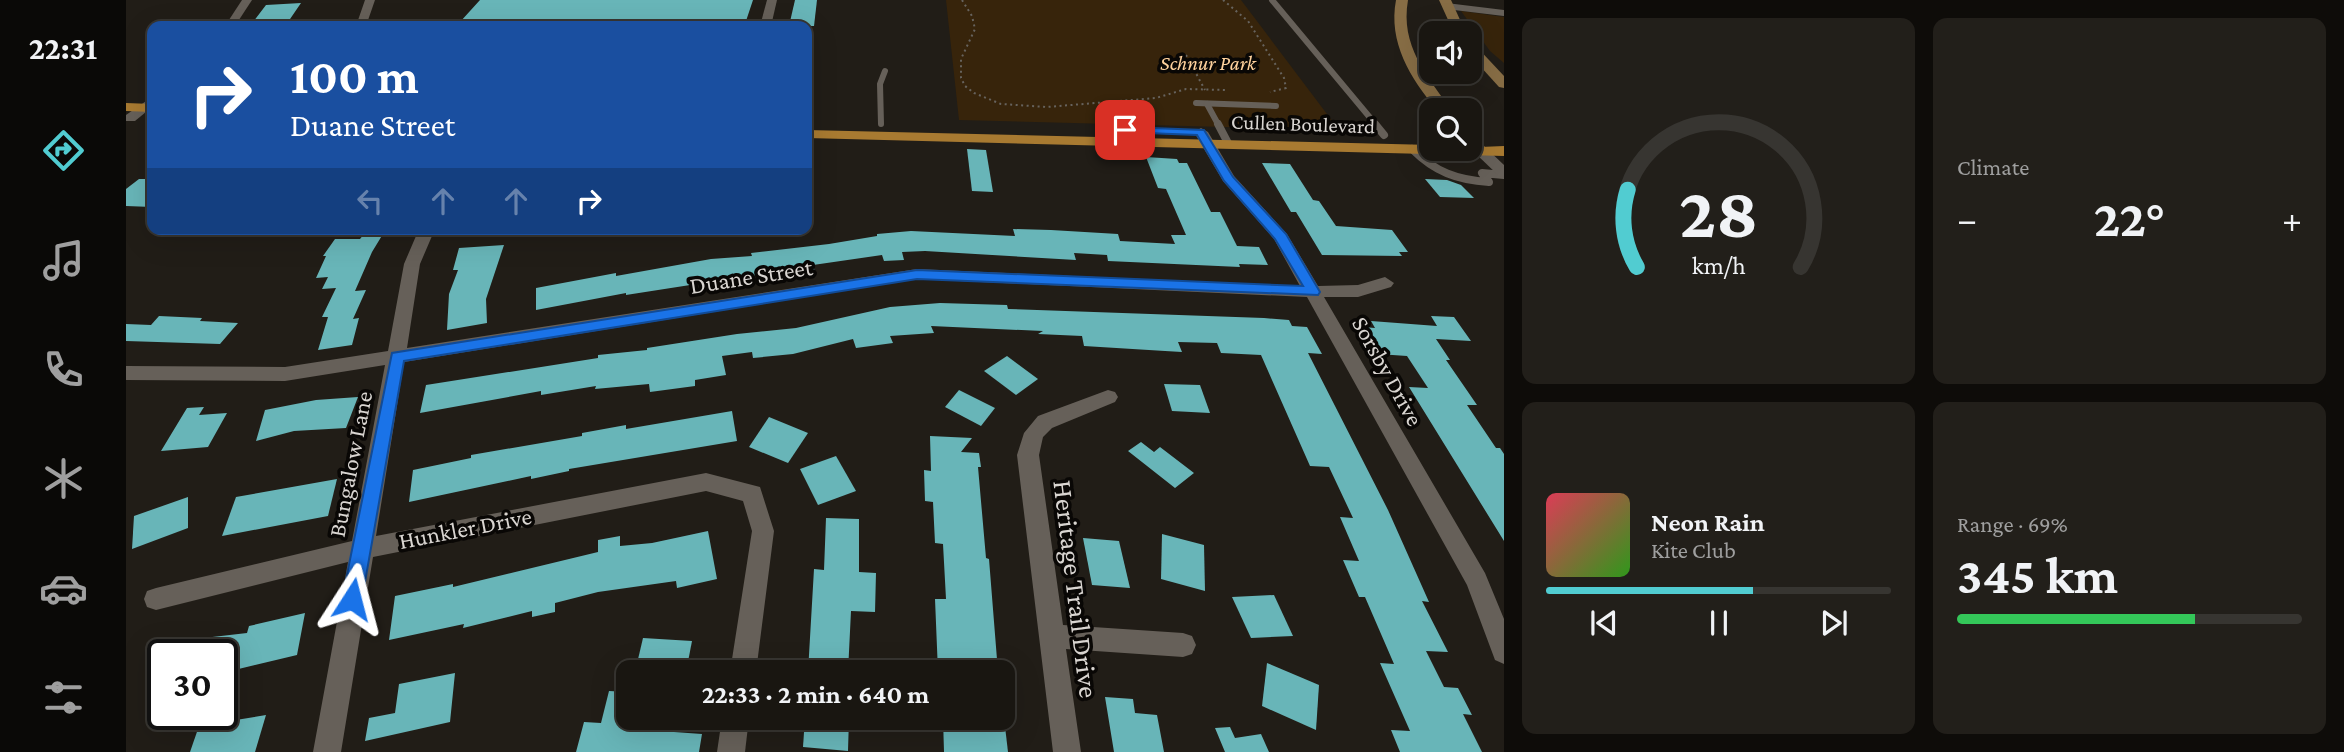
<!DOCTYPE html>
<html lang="en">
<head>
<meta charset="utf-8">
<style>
  body { margin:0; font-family:"Crimson Pro",serif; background:#221f1a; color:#f1f3f6; height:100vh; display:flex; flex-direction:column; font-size:26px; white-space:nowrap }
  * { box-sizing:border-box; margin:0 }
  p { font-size:23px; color:#9f9f9f }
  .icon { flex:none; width:38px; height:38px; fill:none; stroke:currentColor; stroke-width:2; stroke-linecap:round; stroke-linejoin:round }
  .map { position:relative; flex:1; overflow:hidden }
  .panel { display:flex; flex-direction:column; gap:18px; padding:18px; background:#0e0c09; width:840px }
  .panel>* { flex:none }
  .banner { position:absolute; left:21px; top:21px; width:665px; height:214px; border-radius:14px; box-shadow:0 7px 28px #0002,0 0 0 2px #373531; background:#1a4fa0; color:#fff; overflow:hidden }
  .buttons { position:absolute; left:1293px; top:21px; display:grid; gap:14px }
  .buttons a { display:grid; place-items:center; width:63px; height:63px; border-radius:14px; background:#191611; box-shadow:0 7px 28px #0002,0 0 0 2px #373531; font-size:35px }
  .speed { position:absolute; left:21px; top:639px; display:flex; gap:14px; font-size:35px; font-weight:700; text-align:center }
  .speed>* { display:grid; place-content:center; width:91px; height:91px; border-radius:50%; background:#191611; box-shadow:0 7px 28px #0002,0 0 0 2px #373531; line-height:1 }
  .speed .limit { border:4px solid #111; border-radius:10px; background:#fff; color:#111 }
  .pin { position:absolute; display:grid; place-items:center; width:60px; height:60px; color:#fff; margin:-30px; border-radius:14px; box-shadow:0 4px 10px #0006 }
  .me { position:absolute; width:77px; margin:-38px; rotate:9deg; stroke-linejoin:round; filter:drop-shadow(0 0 5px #0008) }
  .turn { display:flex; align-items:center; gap:24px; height:147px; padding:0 28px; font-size:32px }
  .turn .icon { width:91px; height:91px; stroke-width:2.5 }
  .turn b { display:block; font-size:49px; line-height:60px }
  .lanes { display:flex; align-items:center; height:66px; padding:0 28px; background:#0003; justify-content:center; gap:35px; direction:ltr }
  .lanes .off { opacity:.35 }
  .big { font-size:52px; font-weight:700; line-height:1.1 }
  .panel .tile { flex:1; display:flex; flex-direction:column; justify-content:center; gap:10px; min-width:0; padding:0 24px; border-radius:14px; background:#221f1a }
  .panel .dial { align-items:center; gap:0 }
  .dial svg { height:182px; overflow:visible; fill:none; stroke:#373531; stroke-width:7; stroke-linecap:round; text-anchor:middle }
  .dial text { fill:#f1f3f6; stroke:none }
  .song { display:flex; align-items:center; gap:21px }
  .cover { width:84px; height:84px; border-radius:10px; background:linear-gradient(135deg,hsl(350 70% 55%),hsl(110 70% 35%)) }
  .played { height:7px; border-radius:4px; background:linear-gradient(90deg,#51ccd1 60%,#373531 60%) }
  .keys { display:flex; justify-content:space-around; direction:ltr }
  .heat { display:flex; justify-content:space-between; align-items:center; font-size:38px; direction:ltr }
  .charge { height:10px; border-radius:5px; background:linear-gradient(90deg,#34c759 69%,#373531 0) }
  .panel .tiles { flex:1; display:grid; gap:18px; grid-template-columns:repeat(2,1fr) }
  .trip { position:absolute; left:490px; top:660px; width:399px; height:70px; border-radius:14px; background:#191611; box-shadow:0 7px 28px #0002,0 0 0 2px #373531; font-weight:700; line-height:70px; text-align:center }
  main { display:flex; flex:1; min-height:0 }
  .tab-bar { display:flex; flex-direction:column; width:126px; justify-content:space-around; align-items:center; background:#0a0907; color:#9f9f9f }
  .tab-bar .icon { width:49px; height:49px }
  .tab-bar .current { color:#51ccd1 }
  .tab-bar b { font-size:32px; color:#f1f3f6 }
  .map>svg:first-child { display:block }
</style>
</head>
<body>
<main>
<nav class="tab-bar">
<b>22:31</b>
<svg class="icon current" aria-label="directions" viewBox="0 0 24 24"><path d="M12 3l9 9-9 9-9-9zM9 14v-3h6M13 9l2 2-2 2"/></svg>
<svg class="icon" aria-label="music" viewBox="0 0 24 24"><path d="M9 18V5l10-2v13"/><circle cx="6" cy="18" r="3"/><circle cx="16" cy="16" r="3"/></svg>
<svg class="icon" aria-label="phone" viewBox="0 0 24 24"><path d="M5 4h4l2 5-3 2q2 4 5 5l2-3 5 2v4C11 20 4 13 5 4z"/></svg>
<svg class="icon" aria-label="climate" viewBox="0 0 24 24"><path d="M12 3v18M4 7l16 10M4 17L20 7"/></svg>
<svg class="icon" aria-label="car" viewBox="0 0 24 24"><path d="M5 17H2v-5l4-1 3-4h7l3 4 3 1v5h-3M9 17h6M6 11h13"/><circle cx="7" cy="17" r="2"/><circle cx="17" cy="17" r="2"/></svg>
<svg class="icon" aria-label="filters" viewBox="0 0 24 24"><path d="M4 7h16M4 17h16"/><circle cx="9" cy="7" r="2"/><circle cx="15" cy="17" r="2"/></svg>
</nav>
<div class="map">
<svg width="1378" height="752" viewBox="0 0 1378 752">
  <rect width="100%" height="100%" fill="#211d17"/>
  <!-- green -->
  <g fill="#37240b">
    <path d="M820 0H1115L1213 130 833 120Z"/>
    <path d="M1335 11 1378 17V63L1364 51Z"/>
  </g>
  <!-- building -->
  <g fill="#68b5b8">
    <path d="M354 0H627L619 24 610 23 609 26 334 22Z"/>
    <path d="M669 0H691L688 26H663Z"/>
    <path d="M175 3 162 22 149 23 147 26H124L140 5Z"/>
    <path d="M841 149 860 150 867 192 846 191Z"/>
    <path d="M1020 157 1051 159 1053 163H1061L1085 212H1094L1111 246 1133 247 1142 265 1113 264 1114 267 982 261 981 255 948 253 950 260 799 251 776 252 778 260 758 261 756 255 687 265 690 275 675 276 672 267 621 277 576 281 577 283 500 295V293L410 310V288L490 273V276L585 259 626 256 625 253 703 244 751 236V234L785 231 889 236 887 229 925 230 992 234 994 241 1049 244 1045 235H1060L1040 189 1032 188Z"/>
    <path d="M1136 163 1164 164 1187 200 1193 201 1210 226 1266 230 1282 252H1273L1276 256 1196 255 1170 212H1165Z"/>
    <path d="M13 179H26V207L0 206V189Z"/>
    <path d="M1299 179 1321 180 1335 185 1348 198 1314 197Z"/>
    <path d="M242 229H260L246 252 229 291 240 290 227 319 233 318 226 345 192 350 202 317H196L210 288 196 289 202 277 190 278 200 256H197L209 239H234Z"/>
    <path d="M378 245 360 299 361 323 321 330 323 294 332 270H327L333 248Z"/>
    <path d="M814 303 881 305 882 309 1138 318 1163 320 1166 326 1181 327 1196 354 1182 353 1262 510 1303 602 1296 601 1322 652 1300 651 1318 687 1332 688 1346 715 1337 714 1356 752H1274L1265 730 1284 731 1254 663 1268 664 1239 597H1233L1217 560 1233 561 1214 517 1227 518 1203 467 1184 466 1135 355 1095 353 1091 343 1052 342 1056 352 1039 351 958 346 956 336 912 334 917 331 805 326 808 333 764 336 767 343 730 348 727 339 667 354 627 358 626 352 596 356 600 375 569 380V386L524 392 523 384 469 389 470 386 415 395V391L294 413 300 385 472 358V355L521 350V348L611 334 670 328 764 307Z"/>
    <path d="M33 316 76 318 74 321 112 323 94 344 0 341V324L25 325Z"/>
    <path d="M1305 316 1328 317 1345 341 1310 339 1324 360H1320L1351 405H1341L1370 448H1374L1378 454V541L1283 387 1302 388 1281 356 1252 354 1236 327 1249 328 1245 321 1311 326Z"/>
    <path d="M881 356 912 379 890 395 858 371Z"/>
    <path d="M1038 384 1074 385 1084 413 1046 411Z"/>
    <path d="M833 390 869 408 855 426 819 407Z"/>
    <path d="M232 397 220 428 168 431 130 441 139 410 190 400Z"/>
    <path d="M78 407 73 415 101 413 82 447 35 451 61 408Z"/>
    <path d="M606 411 611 441 443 469V471L405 479V476L283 502 287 470 345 458V455L456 436V433L500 425V429Z"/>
    <path d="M643 417 682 433 662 463 623 447Z"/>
    <path d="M804 436 846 438 835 452 853 453 855 467H852L860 558 863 559 872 672H812L809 599H820L817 544 809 543 807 502 799 501 798 470 805 471Z"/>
    <path d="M1015 442 1028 452 1034 447 1068 473 1049 488 1002 451Z"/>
    <path d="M710 456 730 491 692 505 674 469Z"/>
    <path d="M211 479 202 516 96 536 110 497Z"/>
    <path d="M62 497V528L6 549 8 516Z"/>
    <path d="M700 518 733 519V572L750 573 749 612 725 611 722 672H682L688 569 698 570Z"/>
    <path d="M582 531 591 579 551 588 550 581 472 592 429 603V612L406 617V611L337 628 338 624 263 640 269 596 327 584V587L472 552V540L494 536V546L526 543Z"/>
    <path d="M1036 534 1078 545 1079 591 1035 579Z"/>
    <path d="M957 538 993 541 1004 588 966 585Z"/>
    <path d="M1148 595 1167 636 1125 638 1106 597Z"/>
    <path d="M179 613 171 655 96 673V654H62L69 639 121 633 123 626Z"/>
    <path d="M517 638 566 641 560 672H509Z"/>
    <path d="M1141 663 1193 685 1190 730 1136 706Z"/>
    <path d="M329 673 324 722 239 741 243 718 269 713 273 684Z"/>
    <path d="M483 691 502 692V718H551L548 732 576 734 573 752H450L458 722 475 723Z"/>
    <path d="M979 697 1007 699 1009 713 1031 715 1038 752H988Z"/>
    <path d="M140 715 129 752H64L73 726Z"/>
    <path d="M679 718H723L722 751 677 747Z"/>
    <path d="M817 718H878L882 752H818Z"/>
    <path d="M1104 727 1109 738 1135 734 1143 752H1099L1089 728Z"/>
  </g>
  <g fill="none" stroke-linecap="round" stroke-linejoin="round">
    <!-- path -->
    <g stroke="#67635e" stroke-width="2" stroke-dasharray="2 3.5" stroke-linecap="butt">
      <path d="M836 0 846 16 849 29 835 59V78L839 86 848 93 875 104 921 107 1030 98 1060 89 1101 90"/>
      <path d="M1097 0 1122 21 1158 78 1160 88 1144 92"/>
      <path d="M1060 55 1079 90"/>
    </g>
    <!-- lane-far1 -->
    <g stroke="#666059" stroke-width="6">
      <path d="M1146 0 1251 126"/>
      <path d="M1320 6 1378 13"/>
      <path d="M1070 103 1150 106"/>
      <path d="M1081 104 1093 126"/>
      <path d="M755 124 754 84 759 71"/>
    </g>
    <!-- lane -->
    <g stroke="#666059" stroke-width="8">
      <path d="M1092 124 1102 143"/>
      <path d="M1249 124 1258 135"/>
      <path d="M1286 149C1309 172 1331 180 1363 182L1356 173 1378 175"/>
    </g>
    <!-- street -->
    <g fill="#666059" fill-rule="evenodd">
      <path d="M116 0H126L109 26H99Z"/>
      <path d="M239 0H249L240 26H230Z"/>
      <path d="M641 0H651L645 26H634Z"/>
      <path d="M26 97V107L9 121H0V115Z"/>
      <path d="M1075 128 1082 132 1108 176 1161 234 1192 286 1232 285 1259 277 1268 283 1265 287 1232 297H1198L1359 573 1378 619V664L1369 660 1341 585 1181 297 791 279 278 362 250 536 580 473 634 487 648 531 630 672H604L626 531 617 501 580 491 247 557 215 752H187L222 562 30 610 21 607 18 599 21 591 30 588 226 541 259 365 159 381 0 380V366L159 367 262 351 278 264 293 229H309L294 264 281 348 791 269 1174 286 1148 239 1097 181 1068 132Z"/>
      <path d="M1354 146 1359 147 1378 165V177L1373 176 1349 153V147Z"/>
      <path d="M982 390 989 392 992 397 989 402 926 428 917 437 913 455 937 625 1057 633 1066 636 1070 645 1066 654 1057 657 940 649 955 752H927L891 455 898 433 912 416Z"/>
      <path d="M596 718H623L619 752H591Z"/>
    </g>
    <!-- secondary -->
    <g fill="#876d45" fill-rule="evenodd">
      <path d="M1270 0H1282C1274 46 1301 75 1325 110H1311C1284 78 1262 42 1270 0Z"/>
      <path d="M1313 0H1325L1340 33H1328Z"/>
      <path d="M1344 43 1348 44 1378 76V88L1373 87 1344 55Z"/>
      <path d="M1344 136 1349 137 1362 150 1359 153H1349L1344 149Z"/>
    </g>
    <!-- primary -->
    <g fill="#a87a31" fill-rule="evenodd">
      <path d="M0 103 26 104V112L0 111Z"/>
      <path d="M681 130 1306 145V149L1378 146V156L681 138Z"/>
    </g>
  </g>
  <!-- route -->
  <path fill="#1a73e8" stroke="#114b97" stroke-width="2" d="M999 127 1078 130 1107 177 1160 234 1194 292 1192 295 791 279 278 361 236 599 233 606 226 609 219 606 216 599 266 353 791 270 1177 286 1149 239 1098 181 1071 135 995 132 993 130Z"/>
  <g text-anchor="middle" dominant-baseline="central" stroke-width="7" stroke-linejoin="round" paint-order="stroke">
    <!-- far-park labels -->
    <g font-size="21" font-style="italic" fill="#ffd29d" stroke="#090705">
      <text x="1082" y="63">Schnur Park</text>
    </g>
    <!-- far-street labels -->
    <g font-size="21" fill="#d9d5d1" stroke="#090705">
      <text transform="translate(1177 124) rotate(2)">Cullen Boulevard</text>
    </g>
    <!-- street labels -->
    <g font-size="24" fill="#d9d5d1" stroke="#090705">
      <text transform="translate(625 276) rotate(-9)">Duane Street</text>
      <text transform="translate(1262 371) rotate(61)">Sorsby Drive</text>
      <text transform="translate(224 464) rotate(-79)">Bungalow Lane</text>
      <text transform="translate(339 528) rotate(-11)">Hunkler Drive</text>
    </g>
    <!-- near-street labels -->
    <g font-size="28" fill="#d9d5d1" stroke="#090705">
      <text transform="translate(950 589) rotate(83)">Heritage Trail Drive</text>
    </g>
  </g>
</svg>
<div class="buttons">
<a><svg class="icon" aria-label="sound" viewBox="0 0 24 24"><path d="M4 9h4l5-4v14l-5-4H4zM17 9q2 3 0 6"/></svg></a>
<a><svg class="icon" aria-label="search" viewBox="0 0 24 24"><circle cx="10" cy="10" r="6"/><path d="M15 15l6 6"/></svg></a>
</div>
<div class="speed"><div class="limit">30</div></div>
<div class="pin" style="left:999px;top:130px;background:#d93025"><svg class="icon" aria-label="arrive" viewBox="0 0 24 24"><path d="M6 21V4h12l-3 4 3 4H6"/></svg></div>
<svg class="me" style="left:226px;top:599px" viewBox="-20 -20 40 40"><path d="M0-17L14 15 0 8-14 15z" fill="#1a73e8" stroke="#fff" stroke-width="4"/></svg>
<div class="trip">22:33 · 2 min · 640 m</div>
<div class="banner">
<div class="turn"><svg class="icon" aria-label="right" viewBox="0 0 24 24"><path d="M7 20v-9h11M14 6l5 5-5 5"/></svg><div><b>100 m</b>Duane Street</div></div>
<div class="lanes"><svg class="icon off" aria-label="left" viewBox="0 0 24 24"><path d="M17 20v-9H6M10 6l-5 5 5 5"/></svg><svg class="icon off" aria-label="ahead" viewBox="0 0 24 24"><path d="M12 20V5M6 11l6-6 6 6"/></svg><svg class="icon off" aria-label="ahead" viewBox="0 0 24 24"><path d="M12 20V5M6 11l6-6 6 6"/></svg><svg class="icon" aria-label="right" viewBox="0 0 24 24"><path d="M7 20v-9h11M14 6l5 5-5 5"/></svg></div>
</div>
</div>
<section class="panel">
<div class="tiles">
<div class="tile dial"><svg viewBox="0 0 100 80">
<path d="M14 69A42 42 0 1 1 86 69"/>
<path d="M14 69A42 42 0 0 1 10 35" stroke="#51ccd1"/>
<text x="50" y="56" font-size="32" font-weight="700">28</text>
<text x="50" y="72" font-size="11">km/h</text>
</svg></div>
<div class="tile"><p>Climate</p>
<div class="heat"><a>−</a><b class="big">22°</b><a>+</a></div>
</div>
<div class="tile">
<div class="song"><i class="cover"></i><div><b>Neon Rain</b><p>Kite Club</p></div></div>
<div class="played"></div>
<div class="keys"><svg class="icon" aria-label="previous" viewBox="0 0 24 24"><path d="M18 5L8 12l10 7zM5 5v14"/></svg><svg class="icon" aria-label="pause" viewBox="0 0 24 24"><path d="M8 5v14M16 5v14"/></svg><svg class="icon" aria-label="next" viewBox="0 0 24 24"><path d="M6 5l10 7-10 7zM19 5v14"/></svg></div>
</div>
<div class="tile"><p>Range · 69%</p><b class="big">345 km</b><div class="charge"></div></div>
</div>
</section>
</main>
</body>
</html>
